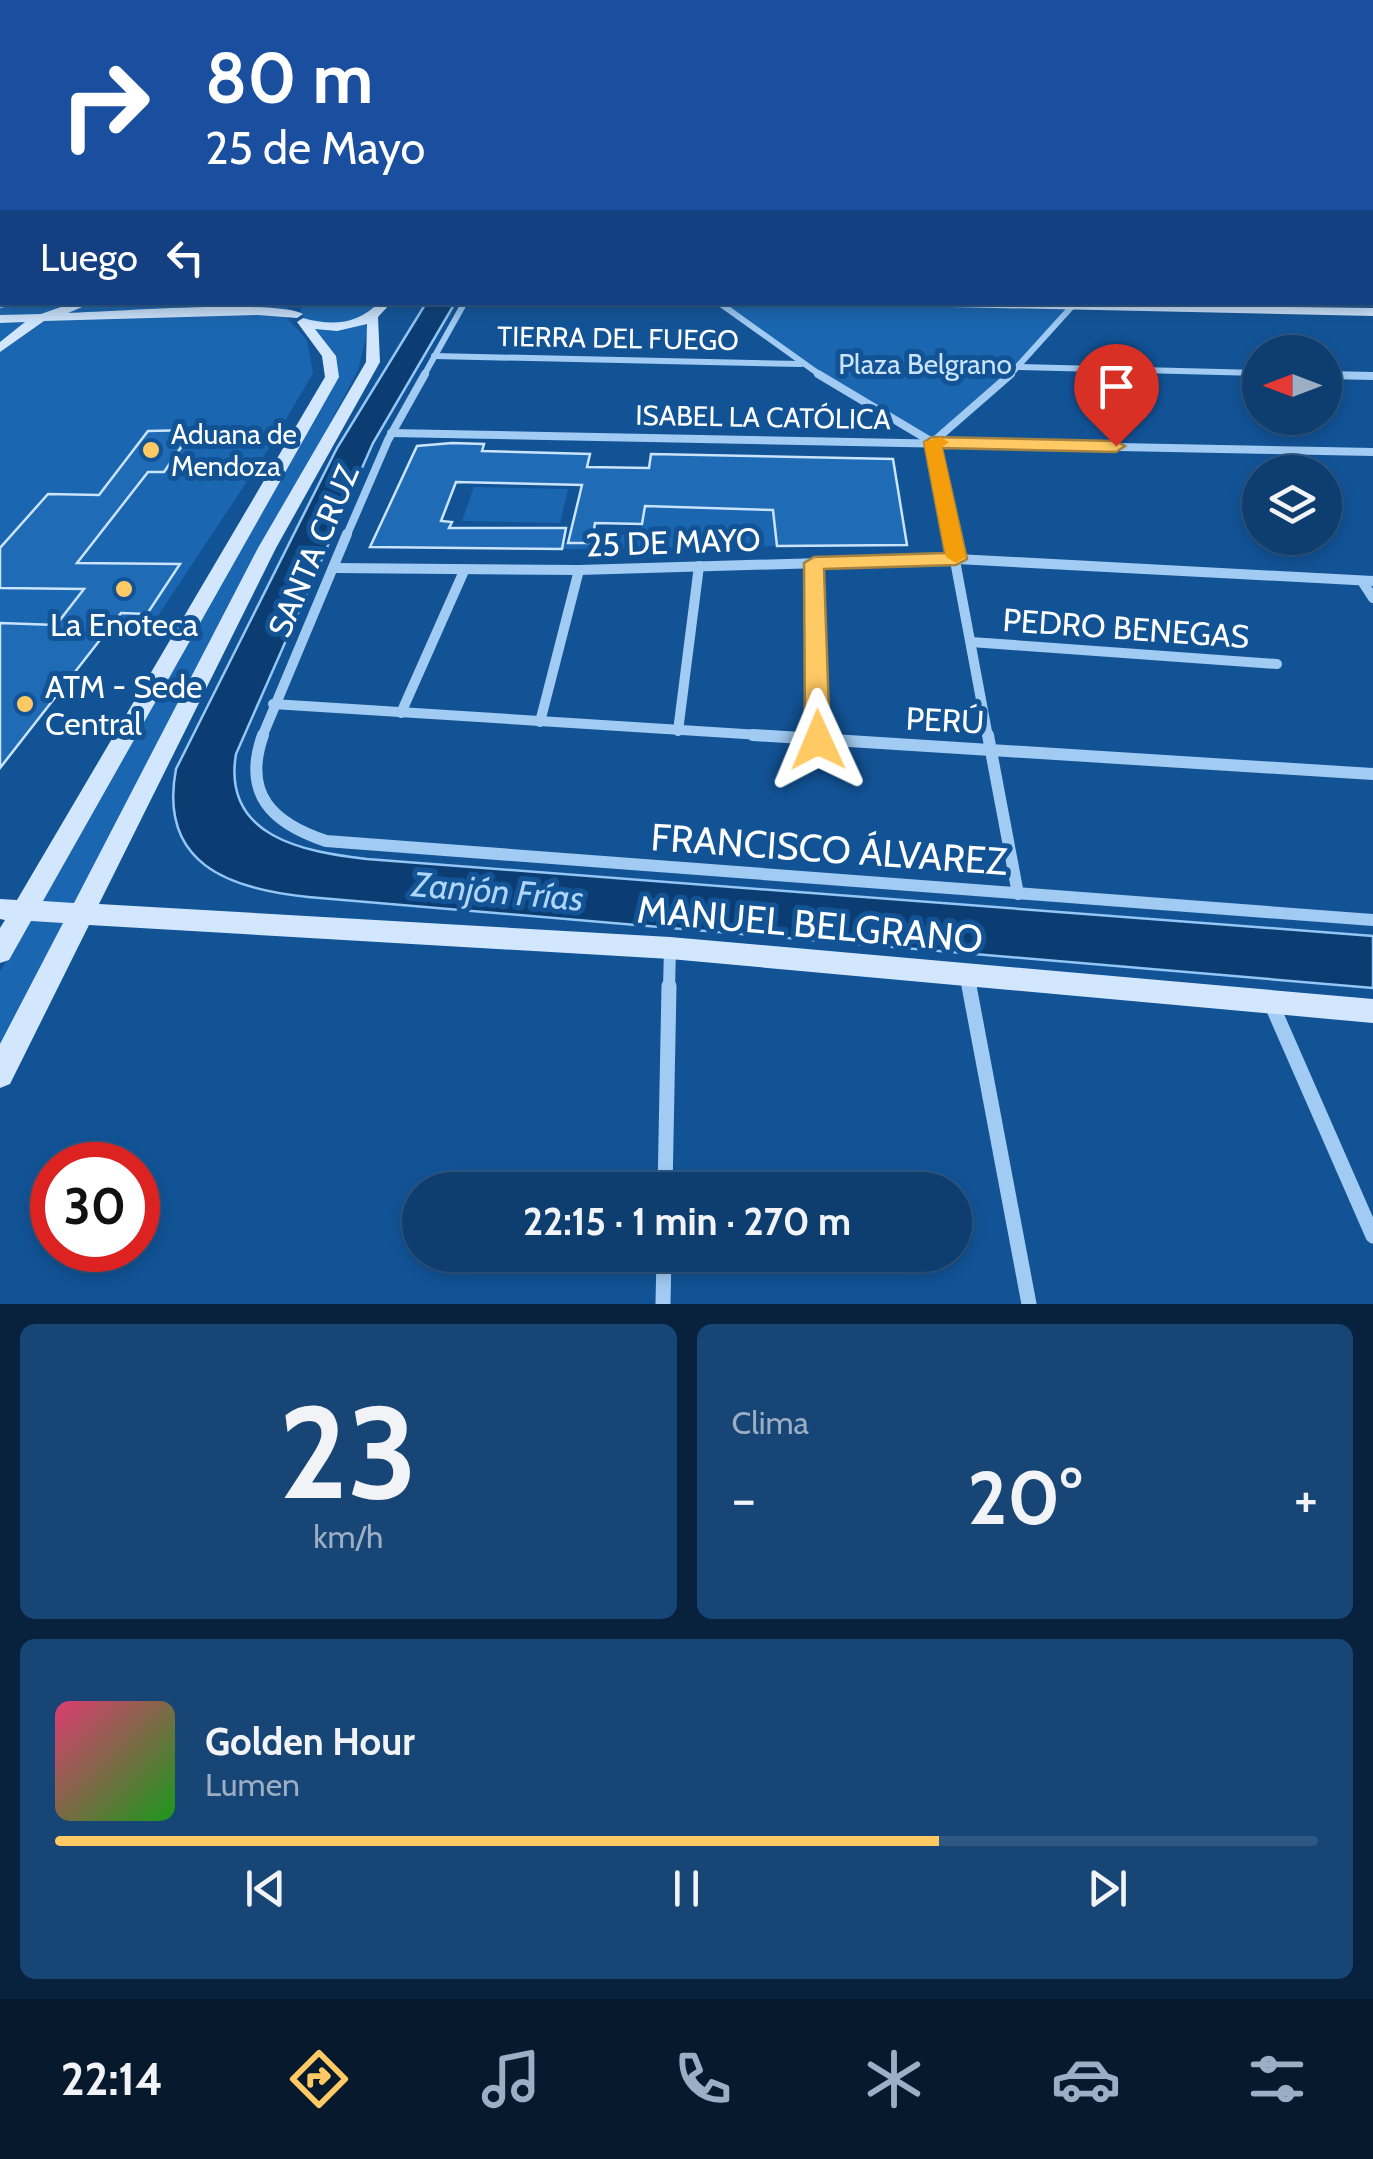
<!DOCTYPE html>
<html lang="es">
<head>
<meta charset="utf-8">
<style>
  body { margin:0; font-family:Cabin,sans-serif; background:#174575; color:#f1f3f6; height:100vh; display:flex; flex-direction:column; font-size:38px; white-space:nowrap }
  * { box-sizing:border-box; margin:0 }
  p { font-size:32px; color:#9baec3 }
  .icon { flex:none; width:55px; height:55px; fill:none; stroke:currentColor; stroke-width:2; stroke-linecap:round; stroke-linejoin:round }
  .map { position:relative; height:1304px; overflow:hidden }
  .panel { display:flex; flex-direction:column; gap:20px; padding:20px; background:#08223e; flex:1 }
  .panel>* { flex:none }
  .banner { position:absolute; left:0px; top:0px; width:1375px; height:305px; box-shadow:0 5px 15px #0003,0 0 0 2px #2e5783; background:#1a4fa0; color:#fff; overflow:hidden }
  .needle { width:65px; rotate:270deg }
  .fabs { position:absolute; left:1242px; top:335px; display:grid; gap:20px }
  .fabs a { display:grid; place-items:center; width:100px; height:100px; border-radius:50%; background:#0e3e70; box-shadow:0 5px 15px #0003,0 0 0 2px #2e5783; font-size:50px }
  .speed { position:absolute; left:30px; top:1142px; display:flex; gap:20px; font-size:50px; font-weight:700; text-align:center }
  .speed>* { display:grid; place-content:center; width:130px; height:130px; border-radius:50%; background:#0e3e70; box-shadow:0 5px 15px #0003,0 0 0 2px #2e5783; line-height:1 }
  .speed .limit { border:15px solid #d22; background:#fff; color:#111 }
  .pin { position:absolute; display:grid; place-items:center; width:85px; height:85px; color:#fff; margin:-102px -42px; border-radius:50% 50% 50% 0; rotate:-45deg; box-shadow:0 0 10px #0007 }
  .pin .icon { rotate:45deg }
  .me { position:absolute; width:110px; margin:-55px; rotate:359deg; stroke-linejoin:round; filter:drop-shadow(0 0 8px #0008) }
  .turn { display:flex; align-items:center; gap:35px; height:210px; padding:0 40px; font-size:45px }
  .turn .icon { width:130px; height:130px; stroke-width:2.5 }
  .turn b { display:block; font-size:70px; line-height:85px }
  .then { display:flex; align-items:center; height:95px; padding:0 40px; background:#0003; gap:20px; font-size:38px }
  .big { font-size:75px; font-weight:800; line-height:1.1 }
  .panel .card { flex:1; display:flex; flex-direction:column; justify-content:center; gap:15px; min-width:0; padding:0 35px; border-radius:15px; background:#174575 }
  .panel .dial { align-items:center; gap:0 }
  .dial b { font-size:130px; line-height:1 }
  .song { display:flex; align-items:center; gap:30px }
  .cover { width:120px; height:120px; border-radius:15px; background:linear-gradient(135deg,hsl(340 70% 55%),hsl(120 70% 35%)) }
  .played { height:10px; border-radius:5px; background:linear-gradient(90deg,#ffc964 70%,#2e5783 70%) }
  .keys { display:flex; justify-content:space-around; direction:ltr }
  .heat { display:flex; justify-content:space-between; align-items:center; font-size:55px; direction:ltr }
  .panel .tiles { flex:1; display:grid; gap:20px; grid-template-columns:1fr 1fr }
  .card:last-child { grid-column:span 2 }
  .trip { position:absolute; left:402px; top:1172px; width:570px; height:100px; border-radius:50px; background:#0e3e70; box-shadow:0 5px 15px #0003,0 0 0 2px #2e5783; font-weight:800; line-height:100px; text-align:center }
  .tab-bar { display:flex; height:160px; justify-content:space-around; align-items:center; background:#06192d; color:#9baec3 }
  .tab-bar .icon { width:70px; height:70px }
  .tab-bar .active { color:#ffc964 }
  .tab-bar b { font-size:45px; color:#f1f3f6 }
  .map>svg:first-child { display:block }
</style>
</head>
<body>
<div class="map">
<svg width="1373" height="1304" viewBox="0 0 1373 1304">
  <rect width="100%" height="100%" fill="#125396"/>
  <!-- green -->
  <g fill="#1a66b0">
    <path d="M0 147 2 302 289 303 286 317 307 340 313 373 269 448 150 628 0 623Z"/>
    <path d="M303 303H383L371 317 358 370 0 1051V972L186 633 336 376 334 355 300 313Z"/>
    <path d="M722 303 1070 306 1018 365 931 438 805 363Z"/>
    <path d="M474 487 568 489 560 523 462 521Z"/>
    <path d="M645 506 773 510 777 546 562 549 563 543H592L593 535H640Z"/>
  </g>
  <!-- water -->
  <path fill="#0b3d72" stroke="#94c7f6" stroke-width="2.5" d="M426 303H455L373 443 236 754C222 837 304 852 367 859L1373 936V988L308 897C229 889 158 864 176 769L337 448Z"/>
  <!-- building -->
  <g fill="#206bb5" stroke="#cae4fd" stroke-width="2.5">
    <path d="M193 430 164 472H148L77 563 180 564 147 614 121 613 0 768V623L56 625 84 589 0 588V548L48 494 99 495 148 431Z"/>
    <path d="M452 443 484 444 482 451 590 454 587 467 649 468 651 454 893 459 907 545 777 546 773 510 645 506 642 524 595 523 592 543H568L582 485 456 482 441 521 452 522 449 528H566L562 549 370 547 417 446Z"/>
  </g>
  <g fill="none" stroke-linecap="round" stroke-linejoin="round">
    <!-- street-far4 -->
    <g stroke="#a2cbf3" stroke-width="6">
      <path d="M718 302 823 377"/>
      <path d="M0 305 12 302"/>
      <path d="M434 356 801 364"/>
      <path d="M1019 367 1260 373"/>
      <path d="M1325 375 1373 376"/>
      <path d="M423 377 465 302"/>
      <path d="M1008 377 1076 302"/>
    </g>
    <!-- street-far3 -->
    <g stroke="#a2cbf3" stroke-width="8">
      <path d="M818 374 932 442"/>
      <path d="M1325 375 1373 376"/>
      <path d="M391 433 1373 452"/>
      <path d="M932 442 950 537"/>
      <path d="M933 442 1011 374"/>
      <path d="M346 537 388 440 425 374"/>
    </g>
    <!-- street-far2 -->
    <g stroke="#a2cbf3" stroke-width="10">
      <path d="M950 534 988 737"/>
      <path d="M814 563 818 737"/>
      <path d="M334 568 579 570 957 559 1373 581"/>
      <path d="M1362 581 1373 598"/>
      <path d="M971 642 1277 664"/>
      <path d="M273 704 792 737"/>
      <path d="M401 713 464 571"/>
      <path d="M540 722 579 570"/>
      <path d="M678 731 699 566"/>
      <path d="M262 737 347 534"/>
    </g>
    <!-- street-far1 -->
    <g stroke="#a2cbf3" stroke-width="12">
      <path d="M263 735C242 794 272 823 326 841L1373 920"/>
      <path d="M753 735 1373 774"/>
      <path d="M818 735V740"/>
      <path d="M988 735 1018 894"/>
      <path d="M967 976 969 989"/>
      <path d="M669 989 670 948"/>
    </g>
    <!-- street -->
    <g stroke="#a2cbf3" stroke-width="15">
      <path d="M969 986 1029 1304"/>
      <path d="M1271 1003 1373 1236"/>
      <path d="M665 1190 669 986"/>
      <path d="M663 1304 664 1255"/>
    </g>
    <!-- secondary -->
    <g fill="#d2e7fd" fill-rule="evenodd">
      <rect x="1372" y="183" width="1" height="6"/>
      <path d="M75 302H94L68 313C108 312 278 299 303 314L297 318 258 315 44 321 0 352V342L25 322 0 323V315L41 314Z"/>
      <path d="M379 302H392L378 317 380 362 276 548 99 904 670 937 1373 999V1023L670 959 89 925 10 1084 0 1088V1044L63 923 31 921 9 960 0 963V928L5 920 0 919V899L17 900 325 377 322 356 297 322 303 318C331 326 358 325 379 302ZM367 324 366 362 258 548 74 903 43 901 339 377 336 356 315 329 337 331Z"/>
      <path d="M900 302 1373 308V316L906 306Z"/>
    </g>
  </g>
  <!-- sky -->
  <linearGradient id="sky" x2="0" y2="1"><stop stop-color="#0a2e52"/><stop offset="0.45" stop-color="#3366a0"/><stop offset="1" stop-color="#3366a0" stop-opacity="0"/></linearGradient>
  <rect width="1373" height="330" fill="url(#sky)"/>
  <!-- route -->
  <path fill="#ffc964" stroke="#a68341" stroke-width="2.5" d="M932 437 1116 441 1125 446 1116 452 942 448 967 559 956 565 824 569 830 740 826 746H809L805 740 804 563 814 557 945 553 924 442Z"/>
  <!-- slow -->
  <path fill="#f59e0b" d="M940 437 949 442 942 447 966 557 956 563 946 557 924 442Z"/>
  <!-- markers -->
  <g fill="#ffc964" stroke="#125396" stroke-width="4">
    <circle cx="151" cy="450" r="10"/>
    <circle cx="124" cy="589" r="10"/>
    <circle cx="25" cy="704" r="10"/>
  </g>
  <g text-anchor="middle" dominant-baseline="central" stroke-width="10" stroke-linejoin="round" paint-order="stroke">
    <!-- far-street labels -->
    <g font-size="28" fill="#fff" stroke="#125396">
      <text transform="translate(618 338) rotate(1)">TIERRA DEL FUEGO</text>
      <text transform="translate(763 417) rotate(1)">ISABEL LA CATÓLICA</text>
    </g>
    <!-- far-park labels -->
    <g font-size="28" fill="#cae4fd" stroke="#125396">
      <text x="925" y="364">Plaza Belgrano</text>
    </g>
    <!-- far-poi labels -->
    <g font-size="28" fill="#fff" stroke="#125396" text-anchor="start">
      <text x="171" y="434">Aduana de<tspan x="171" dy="32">Mendoza</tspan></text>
    </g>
    <!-- street labels -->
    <g font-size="32" fill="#fff" stroke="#125396">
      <text transform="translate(673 542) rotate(-2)">25 DE MAYO</text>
      <text transform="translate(313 551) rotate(-67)">SANTA CRUZ</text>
      <text transform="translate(1126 628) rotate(4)">PEDRO BENEGAS</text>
      <text transform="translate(945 720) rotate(3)">PERÚ</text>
    </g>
    <!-- poi labels -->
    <g font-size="32" fill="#fff" stroke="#125396">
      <text x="124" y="624">La Enoteca</text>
      <text x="45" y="686" text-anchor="start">ATM - Sede<tspan x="45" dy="37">Central</tspan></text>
    </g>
    <!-- water labels -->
    <g font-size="35" font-style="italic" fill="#afd5fa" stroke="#125396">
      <text transform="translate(498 891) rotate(5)">Zanjón Frías</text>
    </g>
    <!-- near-street labels -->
    <g font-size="38" fill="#fff" stroke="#125396">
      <text transform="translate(829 849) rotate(4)">FRANCISCO ÁLVAREZ</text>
      <text transform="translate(810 924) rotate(5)">MANUEL BELGRANO</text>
    </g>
  </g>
</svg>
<div class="fabs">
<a><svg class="needle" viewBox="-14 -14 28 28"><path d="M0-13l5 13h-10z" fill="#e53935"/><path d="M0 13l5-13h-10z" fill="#9baec3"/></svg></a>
<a><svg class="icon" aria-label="layers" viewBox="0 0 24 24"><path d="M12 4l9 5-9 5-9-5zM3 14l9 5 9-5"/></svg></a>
</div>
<div class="speed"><div class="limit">30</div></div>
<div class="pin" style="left:1116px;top:446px;background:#d93025"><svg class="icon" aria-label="arrive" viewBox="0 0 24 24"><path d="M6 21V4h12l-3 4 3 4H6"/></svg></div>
<svg class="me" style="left:818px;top:740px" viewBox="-20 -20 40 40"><path d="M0-17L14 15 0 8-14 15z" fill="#ffc964" stroke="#fff" stroke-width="4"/></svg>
<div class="trip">22:15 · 1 min · 270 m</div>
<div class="banner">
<div class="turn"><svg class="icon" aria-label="right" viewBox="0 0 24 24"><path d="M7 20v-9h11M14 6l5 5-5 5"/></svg><div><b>80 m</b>25 de Mayo</div></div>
<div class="then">Luego<svg class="icon" aria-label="left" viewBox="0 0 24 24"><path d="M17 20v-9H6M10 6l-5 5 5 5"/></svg></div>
</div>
</div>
<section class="panel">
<div class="tiles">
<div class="card dial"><b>23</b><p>km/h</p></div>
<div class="card"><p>Clima</p>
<div class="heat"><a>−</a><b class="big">20°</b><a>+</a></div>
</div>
<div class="card">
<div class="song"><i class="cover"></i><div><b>Golden Hour</b><p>Lumen</p></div></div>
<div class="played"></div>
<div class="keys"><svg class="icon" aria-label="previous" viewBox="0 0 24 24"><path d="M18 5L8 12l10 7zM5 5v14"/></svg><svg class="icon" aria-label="pause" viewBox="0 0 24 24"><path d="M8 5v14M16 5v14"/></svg><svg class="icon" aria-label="next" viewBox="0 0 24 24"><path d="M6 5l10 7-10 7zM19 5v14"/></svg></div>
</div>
</div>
</section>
<nav class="tab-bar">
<b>22:14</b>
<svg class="icon active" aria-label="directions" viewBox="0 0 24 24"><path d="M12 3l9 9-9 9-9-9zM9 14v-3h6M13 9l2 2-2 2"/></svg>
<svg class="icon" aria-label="music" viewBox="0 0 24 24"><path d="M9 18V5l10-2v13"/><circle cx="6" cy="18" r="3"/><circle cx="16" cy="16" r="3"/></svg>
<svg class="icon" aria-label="phone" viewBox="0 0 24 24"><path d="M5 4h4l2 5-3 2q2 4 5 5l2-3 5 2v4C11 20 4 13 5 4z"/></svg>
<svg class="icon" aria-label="climate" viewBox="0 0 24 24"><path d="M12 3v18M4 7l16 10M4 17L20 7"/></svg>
<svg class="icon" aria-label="car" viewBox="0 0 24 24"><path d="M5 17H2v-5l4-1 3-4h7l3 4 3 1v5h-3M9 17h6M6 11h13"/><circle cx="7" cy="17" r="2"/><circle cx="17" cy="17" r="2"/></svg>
<svg class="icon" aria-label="filters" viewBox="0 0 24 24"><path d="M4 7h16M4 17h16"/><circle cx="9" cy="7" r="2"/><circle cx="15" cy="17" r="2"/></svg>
</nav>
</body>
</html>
